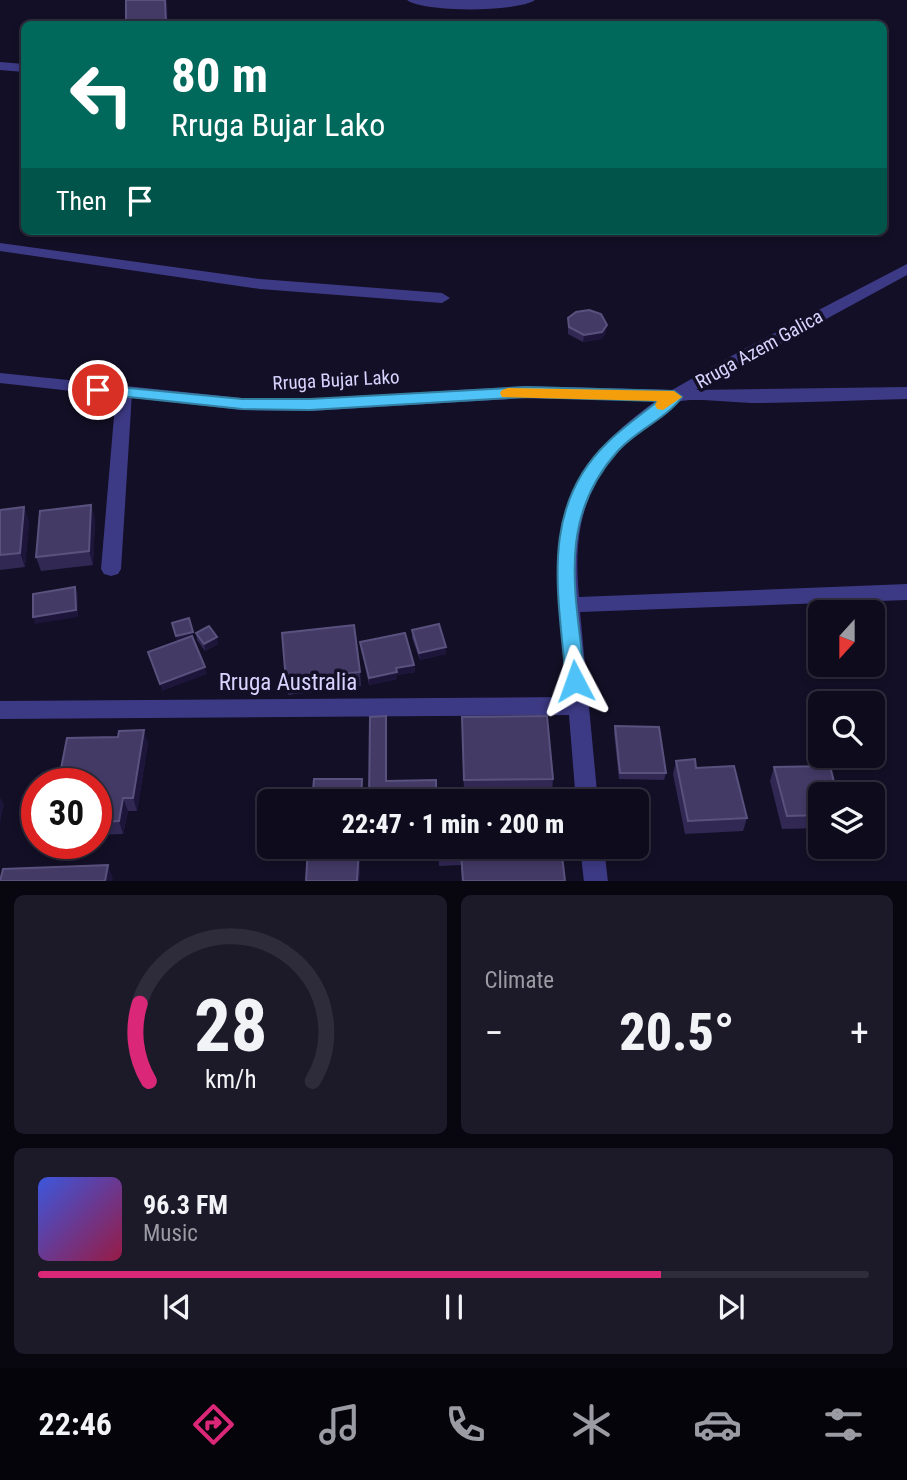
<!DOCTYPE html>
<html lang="en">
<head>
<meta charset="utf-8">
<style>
  body { margin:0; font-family:"Roboto Condensed",sans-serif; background:#1c1929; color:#f1f3f6; height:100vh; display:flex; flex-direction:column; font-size:26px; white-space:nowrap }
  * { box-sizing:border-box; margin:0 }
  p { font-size:23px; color:#9b9ba3 }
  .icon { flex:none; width:38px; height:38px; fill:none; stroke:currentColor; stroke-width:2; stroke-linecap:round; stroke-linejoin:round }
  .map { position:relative; height:881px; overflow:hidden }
  .drawer { display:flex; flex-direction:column; gap:14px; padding:14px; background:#08060f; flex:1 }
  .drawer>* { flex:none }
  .top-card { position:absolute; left:21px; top:21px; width:866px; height:214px; border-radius:10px; box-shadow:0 4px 10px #0003,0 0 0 2px #2e2b3b; background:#00695c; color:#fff; overflow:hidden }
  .needle { width:46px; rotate:201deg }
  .controls { position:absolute; left:808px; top:600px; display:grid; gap:14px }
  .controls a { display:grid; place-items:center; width:77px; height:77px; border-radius:10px; background:#0e0b1c; box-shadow:0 4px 10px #0003,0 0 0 2px #2e2b3b; font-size:35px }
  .speed { position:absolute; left:21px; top:768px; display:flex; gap:14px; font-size:35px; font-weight:700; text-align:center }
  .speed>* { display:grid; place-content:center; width:91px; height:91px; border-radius:50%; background:#0e0b1c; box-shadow:0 4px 10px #0003,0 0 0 2px #2e2b3b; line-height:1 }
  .speed .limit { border:10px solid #d22; background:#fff; color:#111 }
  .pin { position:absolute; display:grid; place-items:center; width:60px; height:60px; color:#fff; margin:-30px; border:4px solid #fff; border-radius:50%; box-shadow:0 2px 7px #0007 }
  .me { position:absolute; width:77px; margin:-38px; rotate:356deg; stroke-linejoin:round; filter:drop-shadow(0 0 5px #0008) }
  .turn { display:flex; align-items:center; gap:24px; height:147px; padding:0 35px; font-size:32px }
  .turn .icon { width:91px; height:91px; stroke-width:2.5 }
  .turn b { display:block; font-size:49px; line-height:60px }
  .then { display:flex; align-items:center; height:66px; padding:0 35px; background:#0003; gap:14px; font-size:26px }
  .big { font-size:52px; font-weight:800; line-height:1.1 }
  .drawer .tile { flex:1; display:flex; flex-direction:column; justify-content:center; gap:10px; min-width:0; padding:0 24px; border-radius:10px; background:#1c1929 }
  .drawer .dial { align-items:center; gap:0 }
  .dial svg { height:182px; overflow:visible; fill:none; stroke:#2e2b3b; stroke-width:7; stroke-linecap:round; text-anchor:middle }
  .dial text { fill:#f1f3f6; stroke:none }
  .song { display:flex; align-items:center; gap:21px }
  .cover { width:84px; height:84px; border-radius:10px; background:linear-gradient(135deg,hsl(230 70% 55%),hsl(340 70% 35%)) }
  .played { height:7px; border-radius:4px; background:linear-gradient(90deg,#db2777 75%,#2e2b3b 75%) }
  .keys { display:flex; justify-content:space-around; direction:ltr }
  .heat { display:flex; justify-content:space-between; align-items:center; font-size:38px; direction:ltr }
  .drawer .tiles { flex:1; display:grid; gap:14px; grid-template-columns:1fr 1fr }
  .tile:last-child { grid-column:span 2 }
  .trip { position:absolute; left:257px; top:789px; width:392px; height:70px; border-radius:10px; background:#0e0b1c; box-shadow:0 4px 10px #0003,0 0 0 2px #2e2b3b; font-weight:800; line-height:70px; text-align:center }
  .dock { display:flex; height:112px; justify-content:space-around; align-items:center; background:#06040b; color:#9b9ba3 }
  .dock .icon { width:49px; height:49px }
  .dock .active { color:#db2777 }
  .dock b { font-size:32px; color:#f1f3f6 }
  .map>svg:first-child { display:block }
</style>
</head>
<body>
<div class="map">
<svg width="907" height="882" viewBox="0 0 907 882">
  <rect width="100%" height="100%" fill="#130f26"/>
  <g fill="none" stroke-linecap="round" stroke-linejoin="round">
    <!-- service -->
    <g fill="#3d3a85" fill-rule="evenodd">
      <path d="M407 0H535C517 12 425 13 407 0Z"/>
      <path d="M124 387 132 393 121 569 118 574 111 576 104 574 101 569 116 393Z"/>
    </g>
    <!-- minor -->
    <g fill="#3d3a85" fill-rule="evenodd">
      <path d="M0 62 24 64V72L0 70Z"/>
      <path d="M0 243 260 279 442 293 450 298 442 303 260 289 0 251Z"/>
      <path d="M907 264V275L696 390 907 387V399C856 400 804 403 752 403 737 403 690 397 678 402 666 406 654 419 644 427 586 476 572 523 579 597L907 584V600L580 612 598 802H576L569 715 0 719V701L567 697C556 564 531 488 656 401L526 398 310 411 242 410 0 383V373L242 398 310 399 526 386 672 390 744 349Z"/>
      <path d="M580 847H604L608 882H584Z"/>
    </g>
  </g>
  <!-- wall -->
  <g fill="#312854">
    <path d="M568 318 606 333 601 339 583 342 568 334Z"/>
    <path d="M91 505 95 519 93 565 41 571 36 557Z"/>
    <path d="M24 507 29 522 25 567 0 570V510Z"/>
    <path d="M412 630 446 654 420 660 412 638Z"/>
    <path d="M196 633 218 644 205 651 197 640Z"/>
    <path d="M360 642 414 665 415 672 397 675V679L369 685Z"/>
    <path d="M360 672 361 686 288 695 286 681Z"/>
    <path d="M462 717 553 779 552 792 464 793Z"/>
    <path d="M615 726 666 773 664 780 619 779 614 733Z"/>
    <path d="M148 743 137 811H128L123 834 96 835V784Z"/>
    <path d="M676 761 696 768 747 818 743 831 685 834 673 774Z"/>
    <path d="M774 767 821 794V828L782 829 770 781Z"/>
    <path d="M301 847H361L359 881H306L308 857H302Z"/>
    <path d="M438 847H561L565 881H462L461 865 439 866Z"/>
  </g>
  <!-- shaded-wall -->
  <g fill="#1d163a">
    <path d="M165 0H167L168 24H166Z"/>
    <path d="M607 325 606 333 601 339 583 342 584 335Z"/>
    <path d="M91 505 95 519 93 565 89 551Z"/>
    <path d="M24 507 29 522 25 567 20 553Z"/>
    <path d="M75 587 78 594V617L35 624 33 617Z"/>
    <path d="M193 632 194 639 177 644 176 636Z"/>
    <path d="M217 637 218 644 205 651 204 644Z"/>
    <path d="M446 647V654L420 660 419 653Z"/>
    <path d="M414 665 415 672 397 675V679L369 685V678L396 668Z"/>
    <path d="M205 667 207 674 162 691 160 684Z"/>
    <path d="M144 730 148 743 137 811 133 798Z"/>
    <path d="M362 779 363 802H361Z"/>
    <path d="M0 797 4 805 0 823Z"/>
    <path d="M123 798 128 811 123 834 119 821Z"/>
    <path d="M359 847H361L359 881H357Z"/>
    <path d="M108 865 113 878 112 881H105Z"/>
  </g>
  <!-- building -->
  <g fill="#433a66" stroke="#5a527e" stroke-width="2">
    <path d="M126 0H165L166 24H126Z"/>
    <path d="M589 310 601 314 607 325 602 332 584 335 569 327 568 318 576 312Z"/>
    <path d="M91 505 89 551 36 557 40 511Z"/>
    <path d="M24 507 20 553 0 555V510Z"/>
    <path d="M75 587 76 610 33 617V594Z"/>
    <path d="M189 618 193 632 176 636 172 623Z"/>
    <path d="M439 624 446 647 419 653 412 630Z"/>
    <path d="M354 625 360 672 286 681 282 633Z"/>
    <path d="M209 626 217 637 204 644 196 633Z"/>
    <path d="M405 633 414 665 396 668 397 672 369 678 360 642Z"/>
    <path d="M192 636 205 667 160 684 148 652Z"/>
    <path d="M386 716V781L436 780V802H369L370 717Z"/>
    <path d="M547 716 553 779 464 780 462 717Z"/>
    <path d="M615 726 659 727 666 773H620Z"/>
    <path d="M144 730 133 798H123L119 821 96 822V784H58L67 738 118 737 119 731Z"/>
    <path d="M695 759 696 768 734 766 747 818 688 821 676 761Z"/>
    <path d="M830 766 837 794H821V815L787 816 774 767Z"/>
    <path d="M314 779H362L361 802H312Z"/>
    <path d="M308 847H359L357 881H306Z"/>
    <path d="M438 847H561L565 881H463L461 852 439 853Z"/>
    <path d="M108 865 105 881H0L3 869Z"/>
  </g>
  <!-- route -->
  <path fill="#4fc3f7" stroke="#337fa1" stroke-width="2" d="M98 385 242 399H310L526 387 674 391 682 397C666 419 635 431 617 452 555 522 577 597 585 681L582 687 575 689 569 687 566 681C559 596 538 508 608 442 623 427 642 414 658 401L526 397 310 410 242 409 92 393 90 390 92 386Z"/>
  <!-- slow -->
  <path fill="#f59e0b" d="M508 388 674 391 682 397 663 410 657 409 655 405 657 401 502 397 500 393 502 390Z"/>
  <g text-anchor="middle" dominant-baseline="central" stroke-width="7" stroke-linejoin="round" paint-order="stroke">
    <!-- street labels -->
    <g font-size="19" fill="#d9d4ff" stroke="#130f26">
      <text transform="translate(759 349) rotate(-29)">Rruga Azem Galica</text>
      <text transform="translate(336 380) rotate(-3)">Rruga Bujar Lako</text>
    </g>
    <!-- near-street labels -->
    <g font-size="23" fill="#d9d4ff" stroke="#130f26">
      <text x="288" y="682">Rruga Australia</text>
    </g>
  </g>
</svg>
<div class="controls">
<a><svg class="needle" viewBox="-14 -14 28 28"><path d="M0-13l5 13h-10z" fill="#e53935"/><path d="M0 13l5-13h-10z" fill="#9b9ba3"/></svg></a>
<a><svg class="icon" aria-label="search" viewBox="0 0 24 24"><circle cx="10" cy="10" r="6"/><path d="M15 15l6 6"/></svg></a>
<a><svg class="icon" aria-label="layers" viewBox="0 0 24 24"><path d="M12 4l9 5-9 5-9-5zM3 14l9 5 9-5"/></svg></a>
</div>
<div class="speed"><div class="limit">30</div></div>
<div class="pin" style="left:98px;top:390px;background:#d93025"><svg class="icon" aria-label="arrive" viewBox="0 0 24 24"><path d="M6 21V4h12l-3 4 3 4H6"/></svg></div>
<svg class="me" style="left:575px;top:681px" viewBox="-20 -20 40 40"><path d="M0-17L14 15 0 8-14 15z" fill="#4fc3f7" stroke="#fff" stroke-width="4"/></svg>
<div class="trip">22:47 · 1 min · 200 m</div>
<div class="top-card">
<div class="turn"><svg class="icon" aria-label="left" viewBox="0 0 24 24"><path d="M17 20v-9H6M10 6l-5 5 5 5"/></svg><div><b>80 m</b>Rruga Bujar Lako</div></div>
<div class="then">Then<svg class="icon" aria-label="arrive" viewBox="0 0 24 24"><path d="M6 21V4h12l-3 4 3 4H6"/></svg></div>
</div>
</div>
<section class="drawer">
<div class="tiles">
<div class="tile dial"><svg viewBox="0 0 100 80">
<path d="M14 69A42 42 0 1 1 86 69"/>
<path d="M14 69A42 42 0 0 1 10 35" stroke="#db2777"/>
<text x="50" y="56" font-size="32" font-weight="700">28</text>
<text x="50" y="72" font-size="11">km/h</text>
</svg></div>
<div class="tile"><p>Climate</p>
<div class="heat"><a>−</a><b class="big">20.5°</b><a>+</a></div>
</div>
<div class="tile">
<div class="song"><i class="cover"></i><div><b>96.3 FM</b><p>Music</p></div></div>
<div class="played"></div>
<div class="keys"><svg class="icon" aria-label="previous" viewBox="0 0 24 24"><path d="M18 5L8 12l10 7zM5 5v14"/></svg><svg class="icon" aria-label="pause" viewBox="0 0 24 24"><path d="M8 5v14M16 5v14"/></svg><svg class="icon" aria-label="next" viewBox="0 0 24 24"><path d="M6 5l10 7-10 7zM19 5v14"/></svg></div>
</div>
</div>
</section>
<nav class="dock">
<b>22:46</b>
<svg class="icon active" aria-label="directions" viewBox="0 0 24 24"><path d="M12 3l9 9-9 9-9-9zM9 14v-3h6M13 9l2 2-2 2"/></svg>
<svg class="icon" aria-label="music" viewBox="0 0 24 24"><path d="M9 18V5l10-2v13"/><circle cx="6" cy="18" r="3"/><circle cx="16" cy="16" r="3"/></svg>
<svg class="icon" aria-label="phone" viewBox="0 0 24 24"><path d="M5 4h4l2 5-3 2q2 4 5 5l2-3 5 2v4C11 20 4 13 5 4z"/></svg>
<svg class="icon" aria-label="climate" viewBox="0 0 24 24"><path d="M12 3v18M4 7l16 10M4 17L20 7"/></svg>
<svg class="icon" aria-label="car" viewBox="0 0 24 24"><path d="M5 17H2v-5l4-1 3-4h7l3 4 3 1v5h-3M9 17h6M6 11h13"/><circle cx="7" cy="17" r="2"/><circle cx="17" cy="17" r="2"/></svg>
<svg class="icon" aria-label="filters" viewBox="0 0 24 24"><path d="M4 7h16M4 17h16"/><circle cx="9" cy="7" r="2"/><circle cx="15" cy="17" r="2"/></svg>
</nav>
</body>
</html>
